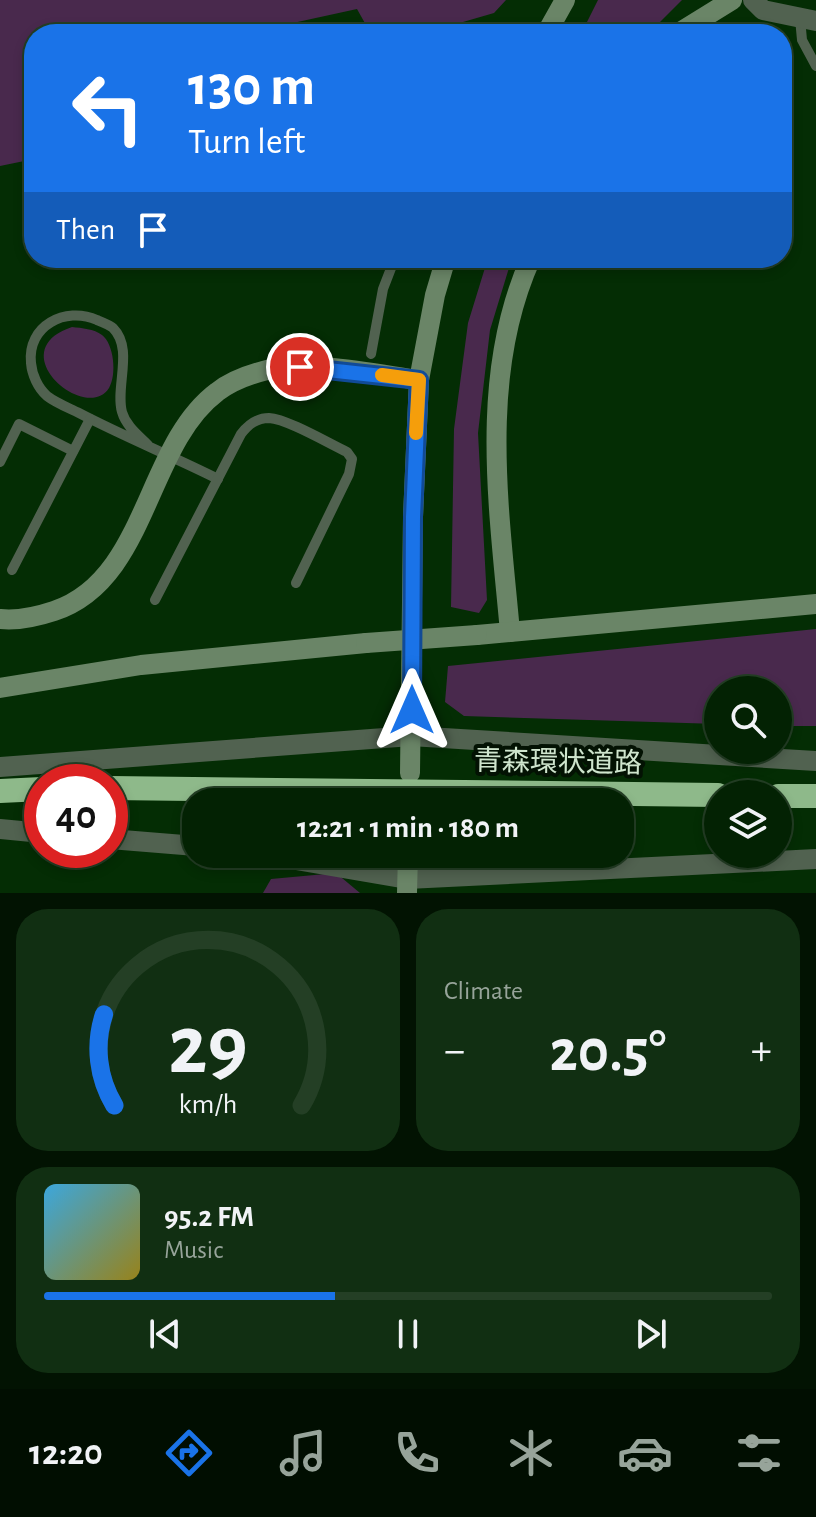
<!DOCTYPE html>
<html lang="en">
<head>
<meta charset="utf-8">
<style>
  body { margin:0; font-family:"Alegreya Sans","Noto Sans JP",sans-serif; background:#112f12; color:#f1f3f6; height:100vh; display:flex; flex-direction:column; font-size:30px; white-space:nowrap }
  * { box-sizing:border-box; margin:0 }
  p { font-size:26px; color:#97a49a }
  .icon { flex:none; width:44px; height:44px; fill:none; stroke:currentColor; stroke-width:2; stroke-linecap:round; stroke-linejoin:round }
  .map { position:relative; height:893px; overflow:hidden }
  .drawer { display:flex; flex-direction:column; gap:16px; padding:16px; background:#021302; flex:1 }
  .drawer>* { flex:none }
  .hud { position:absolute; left:24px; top:24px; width:768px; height:244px; border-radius:32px; box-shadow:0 4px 12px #0003,0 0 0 2px #243f25; background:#1a73e8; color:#fff; overflow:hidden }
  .fabs { position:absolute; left:704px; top:676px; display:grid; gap:16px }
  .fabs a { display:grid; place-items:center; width:88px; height:88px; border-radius:50%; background:#032203; box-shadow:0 4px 12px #0003,0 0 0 2px #243f25; font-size:40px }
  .speed { position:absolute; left:24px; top:764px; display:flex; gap:16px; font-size:40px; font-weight:700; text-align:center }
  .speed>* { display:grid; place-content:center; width:104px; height:104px; border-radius:50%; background:#032203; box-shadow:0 4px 12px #0003,0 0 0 2px #243f25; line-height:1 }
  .speed .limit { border:12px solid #d22; background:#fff; color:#111 }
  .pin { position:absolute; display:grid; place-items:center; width:68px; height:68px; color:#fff; margin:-34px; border:4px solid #fff; border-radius:50%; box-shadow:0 2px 8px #0007 }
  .me { position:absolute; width:88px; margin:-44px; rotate:0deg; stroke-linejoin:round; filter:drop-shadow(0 0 6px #0008) }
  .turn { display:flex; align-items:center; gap:28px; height:168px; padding:0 32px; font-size:36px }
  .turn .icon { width:104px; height:104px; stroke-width:2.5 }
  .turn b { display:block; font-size:56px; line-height:68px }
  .then { display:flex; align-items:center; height:76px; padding:0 32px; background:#0003; gap:16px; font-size:30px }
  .big { font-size:60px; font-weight:600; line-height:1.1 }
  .drawer .tile { flex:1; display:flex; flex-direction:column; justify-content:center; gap:12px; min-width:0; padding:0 28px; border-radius:32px; background:#112f12 }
  .drawer .dial { align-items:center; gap:0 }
  .dial svg { height:208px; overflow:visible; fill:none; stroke:#243f25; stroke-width:7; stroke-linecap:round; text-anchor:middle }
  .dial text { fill:#f1f3f6; stroke:none }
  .song { display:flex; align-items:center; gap:24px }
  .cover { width:96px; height:96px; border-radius:12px; background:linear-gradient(135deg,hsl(200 70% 55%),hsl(50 70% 35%)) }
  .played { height:8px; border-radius:4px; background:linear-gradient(90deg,#1a73e8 40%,#243f25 40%) }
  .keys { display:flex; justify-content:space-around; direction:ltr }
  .heat { display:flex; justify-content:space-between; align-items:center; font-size:44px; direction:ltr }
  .drawer .tiles { flex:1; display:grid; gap:16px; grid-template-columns:1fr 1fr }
  .tile:last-child { grid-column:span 2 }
  .trip { position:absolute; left:182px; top:788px; width:452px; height:80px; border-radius:32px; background:#032203; box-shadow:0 4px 12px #0003,0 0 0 2px #243f25; font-weight:600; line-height:80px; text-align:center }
  .tab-bar { display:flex; height:128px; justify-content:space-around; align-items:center; background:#010e01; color:#97a49a }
  .tab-bar .icon { width:56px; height:56px }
  .tab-bar .active { color:#1a73e8 }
  .tab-bar b { font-size:36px; color:#f1f3f6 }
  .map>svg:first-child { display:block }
</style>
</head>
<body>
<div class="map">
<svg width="816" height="893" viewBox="0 0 816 893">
  <rect width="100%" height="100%" fill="#042d04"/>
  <!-- green -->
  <g fill="#49294d">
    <path d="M0 0H506L494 13 432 31 409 34H371L357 9 242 34H176L170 30 163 34H34V159L0 166Z"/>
    <path d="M598 0H682L648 34H581Z"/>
    <path d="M488 258H512L490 330 478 433 487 600 479 613 451 607 454 429 468 323Z"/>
    <path d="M72 327C82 328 94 329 102 335 114 344 117 375 109 388 86 424 0 351 72 327Z"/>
    <path d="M816 629V726H778V690H718V724L464 716 445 702 448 666Z"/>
    <path d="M336 873 360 893H263L271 879Z"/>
  </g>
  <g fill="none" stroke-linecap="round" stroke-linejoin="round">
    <!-- lane -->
    <g stroke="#516250" stroke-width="10">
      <path d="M800 18 802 40 816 66"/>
      <path d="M371 354 383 289 395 258"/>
      <path d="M148 445C138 435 126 426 122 412 115 387 134 349 113 328 110 325 102 322 97 320 65 306 27 326 31 363 32 375 38 388 47 396 56 403 69 408 79 413 125 437 172 456 218 479"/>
      <path d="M0 462 19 424 73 451"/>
      <path d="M12 570 90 419"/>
      <path d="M155 600 241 434C248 425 256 418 269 418 287 419 328 443 347 452L352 459 349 474 296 583"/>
    </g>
    <!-- street -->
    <g stroke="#516250" stroke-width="20">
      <path d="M753 0 763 10 816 21"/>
      <path d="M0 767 411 736 816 761"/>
      <path d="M0 829 42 833"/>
      <path d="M110 839 196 846"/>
      <path d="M261 854 407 879 816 859"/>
    </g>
    <!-- secondary -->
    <g stroke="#6a8567" stroke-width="20">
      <path d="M546 34 565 0"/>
      <path d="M677 34 732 0"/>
      <path d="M0 619C19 621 36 617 54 611 148 580 145 446 217 392 231 381 251 374 267 370 309 360 375 374 419 380L435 295 446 258"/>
      <path d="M510 632C499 508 478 375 531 258"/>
      <path d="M477 635 816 604"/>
      <path d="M0 688 141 665 366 643"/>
      <path d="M410 773 413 517 419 380"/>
      <path d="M407 893 408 854"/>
    </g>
    <!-- highway -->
    <g stroke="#8eb98a" stroke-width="24">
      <path d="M110 788 718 795"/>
      <path d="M0 791 42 789"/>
      <path d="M778 796H816"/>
    </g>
    <!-- secondary-bridge -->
    <path stroke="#6a8567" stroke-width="20" d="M366 643 477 635"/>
  </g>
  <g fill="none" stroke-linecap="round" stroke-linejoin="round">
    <defs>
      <path id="route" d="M300 367 419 380 413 517 412 710"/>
    </defs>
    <!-- route casing -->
    <use href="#route" stroke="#114b97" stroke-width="20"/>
    <!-- route -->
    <use href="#route" stroke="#1a73e8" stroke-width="14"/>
    <!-- slow -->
    <path stroke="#f59e0b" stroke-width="14" d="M382 375 419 380 416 433"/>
  </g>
  <g text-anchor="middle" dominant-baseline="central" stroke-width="8" stroke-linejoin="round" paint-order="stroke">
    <!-- street labels -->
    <g font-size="28" fill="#cfe5cd" stroke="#031203">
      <text transform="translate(558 763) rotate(1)">青森環状道路</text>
    </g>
  </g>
</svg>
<div class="fabs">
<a><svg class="icon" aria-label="search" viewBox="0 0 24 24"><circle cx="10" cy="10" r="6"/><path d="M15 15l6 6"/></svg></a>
<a><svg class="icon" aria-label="layers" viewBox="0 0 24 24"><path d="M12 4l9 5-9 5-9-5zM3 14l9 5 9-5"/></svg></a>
</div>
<div class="speed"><div class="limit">40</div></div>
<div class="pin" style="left:300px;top:367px;background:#d93025"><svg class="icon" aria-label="arrive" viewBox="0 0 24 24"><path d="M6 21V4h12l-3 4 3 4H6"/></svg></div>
<svg class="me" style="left:412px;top:710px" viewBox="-20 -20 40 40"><path d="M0-17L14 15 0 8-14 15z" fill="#1a73e8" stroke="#fff" stroke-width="4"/></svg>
<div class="trip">12:21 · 1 min · 180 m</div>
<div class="hud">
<div class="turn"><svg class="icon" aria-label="left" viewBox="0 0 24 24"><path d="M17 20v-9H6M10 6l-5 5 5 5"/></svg><div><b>130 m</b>Turn left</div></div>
<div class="then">Then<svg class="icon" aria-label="arrive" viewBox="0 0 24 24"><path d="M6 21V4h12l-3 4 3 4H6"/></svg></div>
</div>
</div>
<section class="drawer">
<div class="tiles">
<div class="tile dial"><svg viewBox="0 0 100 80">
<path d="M14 69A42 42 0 1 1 86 69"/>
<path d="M14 69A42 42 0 0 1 10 34" stroke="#1a73e8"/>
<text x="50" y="56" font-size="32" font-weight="700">29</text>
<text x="50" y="72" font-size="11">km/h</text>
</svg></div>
<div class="tile"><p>Climate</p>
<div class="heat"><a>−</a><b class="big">20.5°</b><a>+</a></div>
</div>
<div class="tile">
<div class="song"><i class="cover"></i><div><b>95.2 FM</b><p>Music</p></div></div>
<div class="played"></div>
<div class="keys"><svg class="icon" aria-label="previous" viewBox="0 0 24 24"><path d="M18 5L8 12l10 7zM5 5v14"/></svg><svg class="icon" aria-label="pause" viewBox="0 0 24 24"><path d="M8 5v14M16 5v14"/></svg><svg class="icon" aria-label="next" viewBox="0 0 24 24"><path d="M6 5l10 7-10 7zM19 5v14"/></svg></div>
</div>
</div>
</section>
<nav class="tab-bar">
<b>12:20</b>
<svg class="icon active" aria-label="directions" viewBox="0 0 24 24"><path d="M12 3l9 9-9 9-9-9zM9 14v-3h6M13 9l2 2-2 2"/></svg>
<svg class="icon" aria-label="music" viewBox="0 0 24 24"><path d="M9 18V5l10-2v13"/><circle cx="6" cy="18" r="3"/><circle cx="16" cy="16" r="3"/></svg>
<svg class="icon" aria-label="phone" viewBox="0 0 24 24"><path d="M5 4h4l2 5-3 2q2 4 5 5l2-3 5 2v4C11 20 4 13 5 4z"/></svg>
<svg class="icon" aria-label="climate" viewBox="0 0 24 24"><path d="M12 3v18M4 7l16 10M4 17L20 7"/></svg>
<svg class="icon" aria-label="car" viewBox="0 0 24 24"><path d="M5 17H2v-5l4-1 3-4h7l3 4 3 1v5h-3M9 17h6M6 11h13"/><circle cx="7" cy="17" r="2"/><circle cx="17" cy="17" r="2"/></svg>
<svg class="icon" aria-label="filters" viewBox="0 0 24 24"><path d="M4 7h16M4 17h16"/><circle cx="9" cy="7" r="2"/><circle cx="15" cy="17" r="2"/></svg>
</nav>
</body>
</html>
